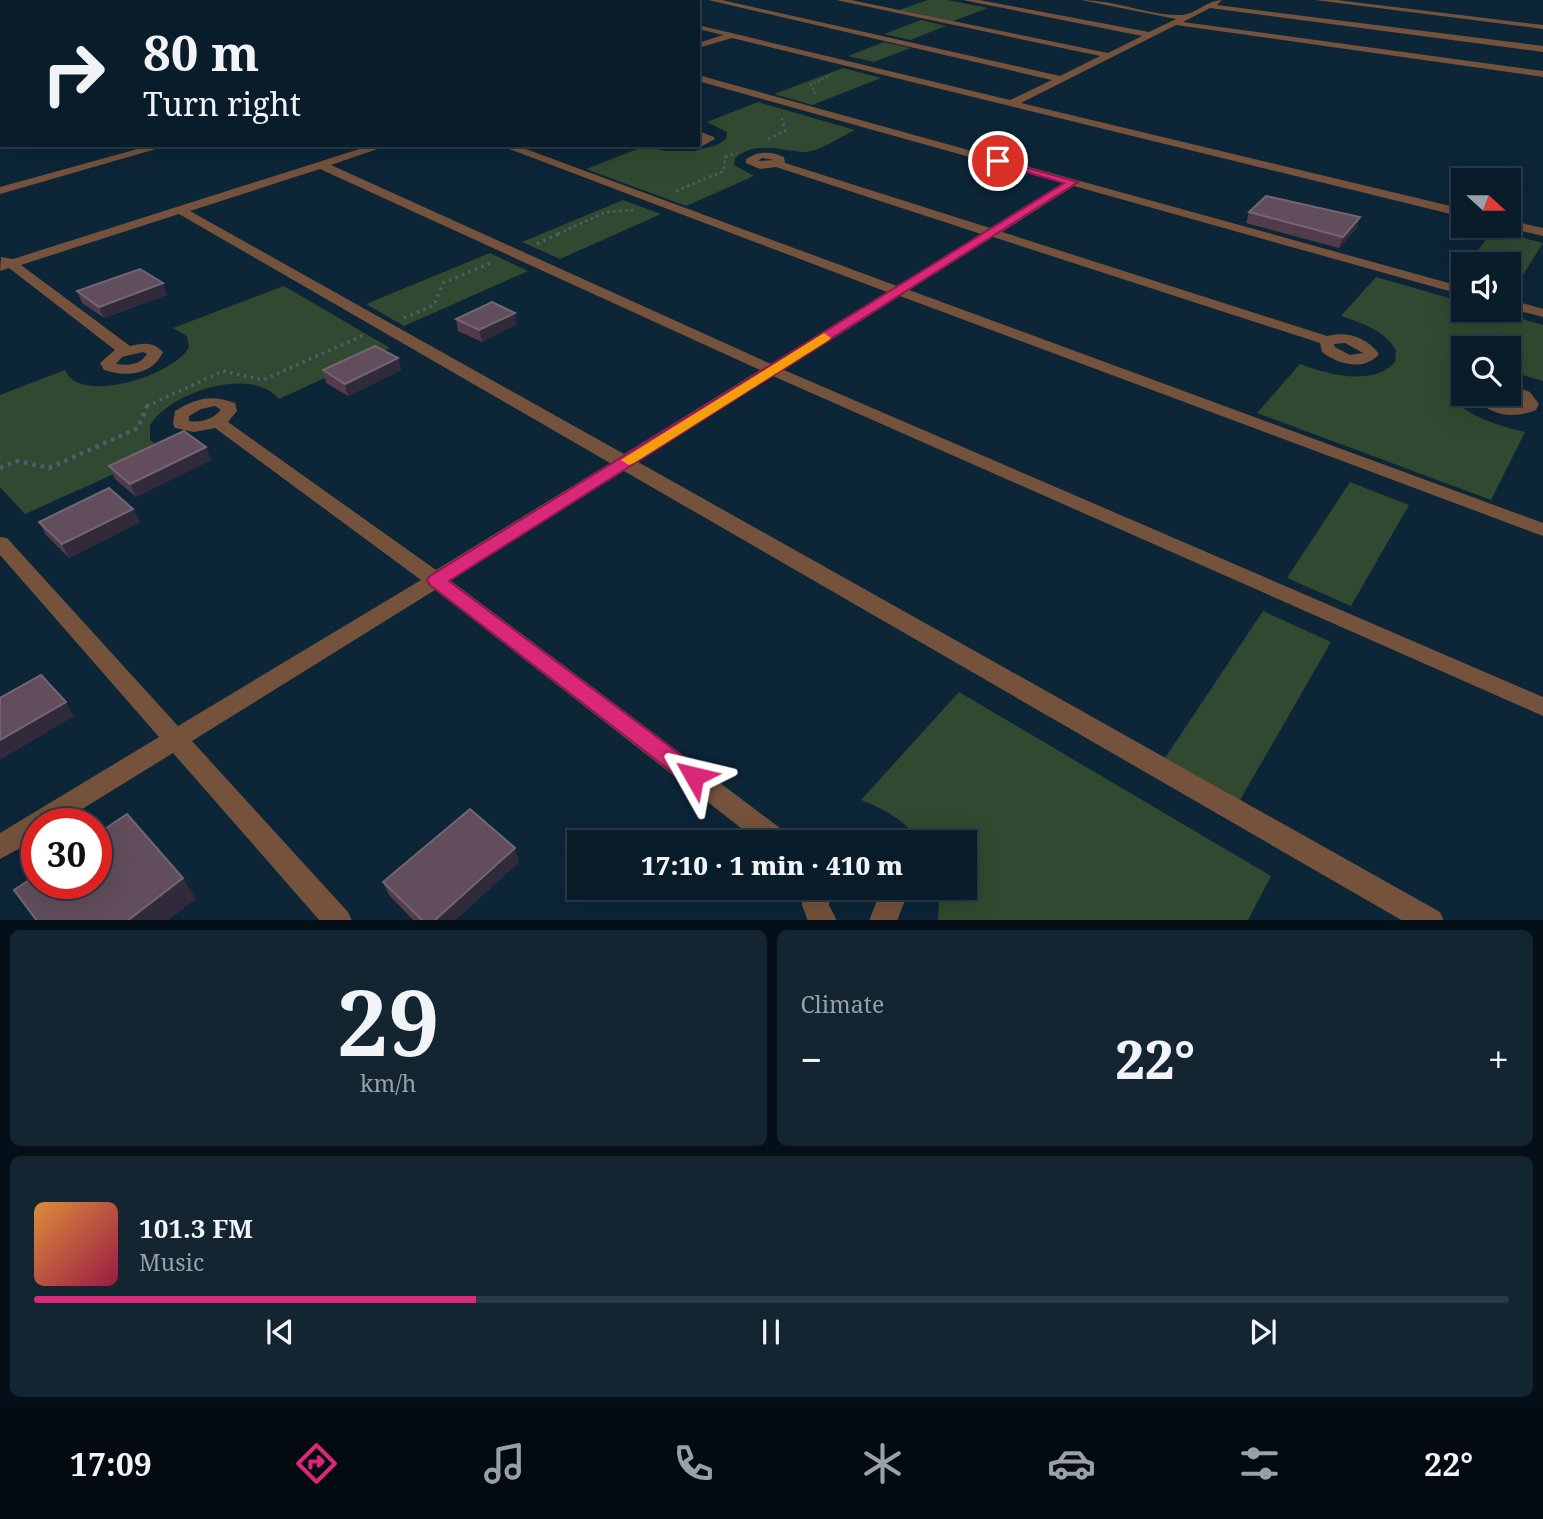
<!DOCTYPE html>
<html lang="en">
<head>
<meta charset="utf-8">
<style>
  body { margin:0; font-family:"Noto Serif",serif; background:#122531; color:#f1f3f6; height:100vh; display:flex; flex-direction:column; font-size:26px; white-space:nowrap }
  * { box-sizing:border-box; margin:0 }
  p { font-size:23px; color:#99a1a8 }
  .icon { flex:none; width:38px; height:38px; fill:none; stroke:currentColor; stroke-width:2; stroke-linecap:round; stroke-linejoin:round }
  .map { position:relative; height:920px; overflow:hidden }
  .panel { display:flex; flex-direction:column; gap:10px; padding:10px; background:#050f17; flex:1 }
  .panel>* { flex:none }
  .top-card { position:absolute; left:0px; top:0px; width:700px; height:147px; box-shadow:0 7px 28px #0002,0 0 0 2px #293a46; background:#091c29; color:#f1f3f6; overflow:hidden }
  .needle { width:46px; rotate:111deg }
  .controls { position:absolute; left:1451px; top:168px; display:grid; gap:14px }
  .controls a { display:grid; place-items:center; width:70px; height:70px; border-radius:0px; background:#091c29; box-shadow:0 7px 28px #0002,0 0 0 2px #293a46; font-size:35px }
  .speed { position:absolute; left:21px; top:808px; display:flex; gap:14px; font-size:35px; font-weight:700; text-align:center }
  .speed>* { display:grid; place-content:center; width:91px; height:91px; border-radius:50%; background:#091c29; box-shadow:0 7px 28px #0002,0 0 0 2px #293a46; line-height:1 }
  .speed .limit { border:10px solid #d22; background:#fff; color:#111 }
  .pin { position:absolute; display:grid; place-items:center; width:60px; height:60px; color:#fff; margin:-30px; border:4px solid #fff; border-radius:50%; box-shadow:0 2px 7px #0007 }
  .me { position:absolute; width:77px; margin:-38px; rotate:307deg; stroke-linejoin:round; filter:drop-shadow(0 0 5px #0008) }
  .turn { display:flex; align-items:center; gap:24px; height:147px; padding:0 28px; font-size:32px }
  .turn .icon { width:91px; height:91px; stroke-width:2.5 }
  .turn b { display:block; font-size:49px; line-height:60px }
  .big { font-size:52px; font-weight:800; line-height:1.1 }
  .panel .tile { flex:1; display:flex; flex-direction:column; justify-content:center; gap:10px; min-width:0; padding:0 24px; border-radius:10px; background:#122531 }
  .panel .dial { align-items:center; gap:0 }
  .dial b { font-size:91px; line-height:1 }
  .song { display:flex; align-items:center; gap:21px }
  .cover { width:84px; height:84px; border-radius:10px; background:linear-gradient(135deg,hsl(30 70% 55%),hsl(340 70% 35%)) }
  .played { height:7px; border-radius:4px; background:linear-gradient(90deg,#db2777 30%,#293a46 30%) }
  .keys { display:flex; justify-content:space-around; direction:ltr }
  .heat { display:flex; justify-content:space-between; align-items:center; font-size:38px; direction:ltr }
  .panel .tiles { flex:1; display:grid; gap:10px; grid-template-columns:1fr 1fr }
  .tile:last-child { grid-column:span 2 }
  .trip { position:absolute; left:567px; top:830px; width:410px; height:70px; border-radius:0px; background:#091c29; box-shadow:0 7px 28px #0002,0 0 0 2px #293a46; font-weight:800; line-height:70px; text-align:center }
  .tabs { display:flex; height:112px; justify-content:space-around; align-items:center; background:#040b10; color:#99a1a8 }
  .tabs .icon { width:49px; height:49px }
  .tabs .selected { color:#db2777 }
  .tabs b { font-size:32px; color:#f1f3f6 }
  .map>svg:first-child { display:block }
</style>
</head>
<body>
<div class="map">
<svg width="1543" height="921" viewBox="0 0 1543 921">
  <rect width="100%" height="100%" fill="#0c2537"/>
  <!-- green -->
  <g fill="#314930">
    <path d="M928 0H948L988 8 953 21 899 10Z"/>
    <path d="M921 20 946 26 910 40 884 34Z"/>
    <path d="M884 42 910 48 874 62 848 56Z"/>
    <path d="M843 68 881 78 812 105 774 94Z"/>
    <path d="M758 102 855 130C845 135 815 153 805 152 781 151 757 140 735 158L734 165 754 176 686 206 586 169 645 146 666 151H694L717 145 726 139 727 132 707 122Z"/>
    <path d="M623 200 661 214 560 259 522 242Z"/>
    <path d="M1493 230 1543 243 1509 297 1508 264H1468Z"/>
    <path d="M490 253 528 271 404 326 366 304Z"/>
    <path d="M1376 277 1463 302V310H1488L1543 325V381L1509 371 1508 348H1463V371L1449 380C1446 413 1501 426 1525 432L1491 500 1257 413 1300 364C1326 374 1373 387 1395 362L1396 350C1384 330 1362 323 1341 316Z"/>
    <path d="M284 286 390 348 279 399C250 365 170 393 150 425V440L165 451 25 514 0 487V395L65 370C79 406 175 375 189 347L187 336 173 328Z"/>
    <path d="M1350 482 1409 505 1351 606 1287 578Z"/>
    <path d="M1263 611 1331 642 1240 800 1165 758Z"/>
    <path d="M959 692 1271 876 1248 920H938L940 887H964V842H921C905 821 885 809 861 800Z"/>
  </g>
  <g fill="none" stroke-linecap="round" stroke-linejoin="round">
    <!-- path-far3 -->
    <path stroke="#4a5f6f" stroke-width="2" stroke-dasharray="2 2.5" stroke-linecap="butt" d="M815 94 811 84 831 75"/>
    <!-- path-far2 -->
    <g stroke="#4a5f6f" stroke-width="2.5" stroke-dasharray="2.5 3.5" stroke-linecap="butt">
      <path d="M768 139 785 131 782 118"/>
      <path d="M676 191 724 171 725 157 737 152"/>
      <path d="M558 234 606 212 633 210"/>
    </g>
    <!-- path-far1 -->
    <g stroke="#4a5f6f" stroke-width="3.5" stroke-dasharray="2.5 4.5" stroke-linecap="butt">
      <path d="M537 244 562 232"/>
      <path d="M404 318 434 305 443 283 493 262"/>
      <path d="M147 406 223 371 263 380 364 335"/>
    </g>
    <!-- path -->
    <path stroke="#4a5f6f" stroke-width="4.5" stroke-dasharray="3.5 5" stroke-linecap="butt" d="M0 468 17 461 49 468 138 428 148 404"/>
    <!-- service -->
    <g fill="#74523b" fill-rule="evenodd">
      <path d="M376 0H406L374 2Z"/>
      <path d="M471 0H480L468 2Z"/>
    </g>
    <!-- minor -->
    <g fill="#74523b" fill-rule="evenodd">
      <path d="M184 0H194L182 2Z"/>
      <path d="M201 0H212L199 2Z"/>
      <path d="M588 0 603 2H590Z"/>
      <path d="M708 0H722L1060 76 1100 56 836 0H851L1108 53 1142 36 963 0H979L1149 32 1176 19 1081 0C1115 0 1151 16 1181 15 1195 15 1207 0 1222 0L1217 5 1543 46V52L1210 8 1183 22 1543 71V77L1176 25 1021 103 1463 209V217L732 38 698 48V43L723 35 698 29V25L1010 100 1052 80Z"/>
      <path d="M1315 0H1337L1543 25V29Z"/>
      <path d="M698 75 1463 287V295L1074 186 1002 232 1327 336C1348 331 1366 337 1379 354 1364 372 1338 364 1322 352L1320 343 993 237 909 290 1543 523V536L900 296 784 370 1543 697V716L773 376 638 462 1440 912 1444 921H1403L624 471 450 580 788 834 792 842H759L435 590 192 741 348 912 352 921H320L173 753 58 824H37V839L0 859V833L159 737 0 555V537L7 538 178 726 421 580 215 428 194 432 175 428 173 424 175 411C196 398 212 394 235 403L237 411 228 422 436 570 610 463 179 214 21 265 130 346C142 343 153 341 163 352 152 376 125 377 104 370L100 363 115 350 9 268 0 271 1 257 13 259 372 145H389L331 165 771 364 887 292 499 145H515L897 286 981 234 776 167 760 169 746 163V159C759 151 770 151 784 157L785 163 990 228 1063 183 698 81ZM762 158 774 160 758 161ZM320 169 760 370 624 454 190 211ZM1345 343 1363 353 1350 355 1335 347 1334 344ZM143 352 147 354C140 365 128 366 116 364L122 357ZM215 406 221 410C212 419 202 423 189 421V416L201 409Z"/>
      <path d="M2 82V88L0 89V83Z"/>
      <path d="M698 131 714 137 715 139 702 146H694L698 145 701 139 698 138Z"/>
      <path d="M152 145H170L0 194V187Z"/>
      <path d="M1508 220 1543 228V236L1504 227 1508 226Z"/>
      <path d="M1508 299 1543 309V317L1508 308Z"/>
      <path d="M1508 384 1530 392 1539 404 1536 410C1512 420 1487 415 1472 394 1495 393 1501 410 1523 404L1518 398 1506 394H1508Z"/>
      <path d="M803 887H829V905L837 921H808L802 905Z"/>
      <path d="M873 887H900L904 903 897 921H869L876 903Z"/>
    </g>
  </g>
  <!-- wall -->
  <g fill="#533b49">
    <path d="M1249 212 1357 228 1339 248 1246 223Z"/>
    <path d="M77 291 167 295 104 318 82 303Z"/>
    <path d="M456 319 517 324 482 342 458 331Z"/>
    <path d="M398 358 401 370 348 396 326 383 323 370Z"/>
    <path d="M211 460 136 497 115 479 109 466Z"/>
    <path d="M133 509 140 522 69 558 46 535 39 522Z"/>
    <path d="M515 848 519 862 454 921H414L389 895 383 882Z"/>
  </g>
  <!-- shaded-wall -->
  <g fill="#312a3a">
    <path d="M1360 217 1357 228 1339 248 1343 237Z"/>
    <path d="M163 283 167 295 104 318 99 307Z"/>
    <path d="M515 313 517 324 482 342 479 330Z"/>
    <path d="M398 358 401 370 348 396 345 384Z"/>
    <path d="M206 447 211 460 136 497 130 484Z"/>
    <path d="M133 509 140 522 69 558 62 544Z"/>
    <path d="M66 702 74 716 0 760V740Z"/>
    <path d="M515 848 519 862 454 921H434Z"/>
    <path d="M183 878 196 899 167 921H127Z"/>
  </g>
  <!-- building -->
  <g fill="#614d5b" stroke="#736572" stroke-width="2">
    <path d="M1266 196 1360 217 1343 237 1249 212Z"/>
    <path d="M140 269 163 283 99 307 77 291Z"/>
    <path d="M492 302 515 313 479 330 456 319Z"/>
    <path d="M375 346 398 358 345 384 323 370Z"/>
    <path d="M184 431 206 447 130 484 109 466Z"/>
    <path d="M109 488 133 509 62 544 39 522Z"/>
    <path d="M41 675 66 702 0 740V698Z"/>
    <path d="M470 809 515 848 434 921H423L383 882Z"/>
    <path d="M127 814 183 878 127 921H37L14 890 37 875V884H96V835Z"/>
  </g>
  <!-- route -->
  <path fill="#db2777" stroke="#8e194d" stroke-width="2" d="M995 159 1078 182 449 581 701 770 705 776 701 783 694 786 686 783 430 585 427 580 430 576 1064 183 995 163Z"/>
  <!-- slow -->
  <path fill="#f59e0b" d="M824 333 831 338 829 340 634 463 629 465 621 460Z"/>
</svg>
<div class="controls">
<a><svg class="needle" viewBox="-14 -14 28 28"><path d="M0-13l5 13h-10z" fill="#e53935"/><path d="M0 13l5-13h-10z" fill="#99a1a8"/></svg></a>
<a><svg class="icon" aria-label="sound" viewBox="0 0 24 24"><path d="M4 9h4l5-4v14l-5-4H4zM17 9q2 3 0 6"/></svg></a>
<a><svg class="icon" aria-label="search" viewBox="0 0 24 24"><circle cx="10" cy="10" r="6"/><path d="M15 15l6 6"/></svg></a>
</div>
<div class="speed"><div class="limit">30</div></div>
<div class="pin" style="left:998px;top:161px;background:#d93025"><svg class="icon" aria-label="arrive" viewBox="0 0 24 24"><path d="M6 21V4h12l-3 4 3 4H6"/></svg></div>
<svg class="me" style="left:694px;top:776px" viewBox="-20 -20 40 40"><path d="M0-17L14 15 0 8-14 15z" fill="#db2777" stroke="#fff" stroke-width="4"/></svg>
<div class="trip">17:10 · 1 min · 410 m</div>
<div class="top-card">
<div class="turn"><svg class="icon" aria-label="right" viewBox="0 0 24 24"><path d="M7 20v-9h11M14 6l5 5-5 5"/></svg><div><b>80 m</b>Turn right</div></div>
</div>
</div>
<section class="panel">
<div class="tiles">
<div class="tile dial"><b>29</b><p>km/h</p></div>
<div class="tile"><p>Climate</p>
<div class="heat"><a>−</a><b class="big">22°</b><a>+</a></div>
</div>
<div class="tile">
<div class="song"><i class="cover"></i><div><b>101.3 FM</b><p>Music</p></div></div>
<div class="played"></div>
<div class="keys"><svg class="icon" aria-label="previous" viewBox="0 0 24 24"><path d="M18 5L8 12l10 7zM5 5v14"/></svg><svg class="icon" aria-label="pause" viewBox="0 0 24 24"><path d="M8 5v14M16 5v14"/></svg><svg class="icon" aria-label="next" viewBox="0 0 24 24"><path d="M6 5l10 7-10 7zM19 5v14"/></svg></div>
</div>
</div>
</section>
<nav class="tabs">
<b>17:09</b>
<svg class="icon selected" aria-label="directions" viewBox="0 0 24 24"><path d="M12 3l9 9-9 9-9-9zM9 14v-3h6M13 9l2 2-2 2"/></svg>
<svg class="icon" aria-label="music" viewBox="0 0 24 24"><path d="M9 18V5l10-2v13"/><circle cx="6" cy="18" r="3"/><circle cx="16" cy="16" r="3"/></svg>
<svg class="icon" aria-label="phone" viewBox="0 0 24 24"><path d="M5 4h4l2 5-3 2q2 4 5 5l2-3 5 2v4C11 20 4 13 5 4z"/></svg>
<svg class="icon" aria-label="climate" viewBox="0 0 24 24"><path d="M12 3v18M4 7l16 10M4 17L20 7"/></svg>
<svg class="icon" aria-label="car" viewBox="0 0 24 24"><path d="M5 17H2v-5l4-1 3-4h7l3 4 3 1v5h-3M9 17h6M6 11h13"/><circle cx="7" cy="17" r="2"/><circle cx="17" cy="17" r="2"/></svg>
<svg class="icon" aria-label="filters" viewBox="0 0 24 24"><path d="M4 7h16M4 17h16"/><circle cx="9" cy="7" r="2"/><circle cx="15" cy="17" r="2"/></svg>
<b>22°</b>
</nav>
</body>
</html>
